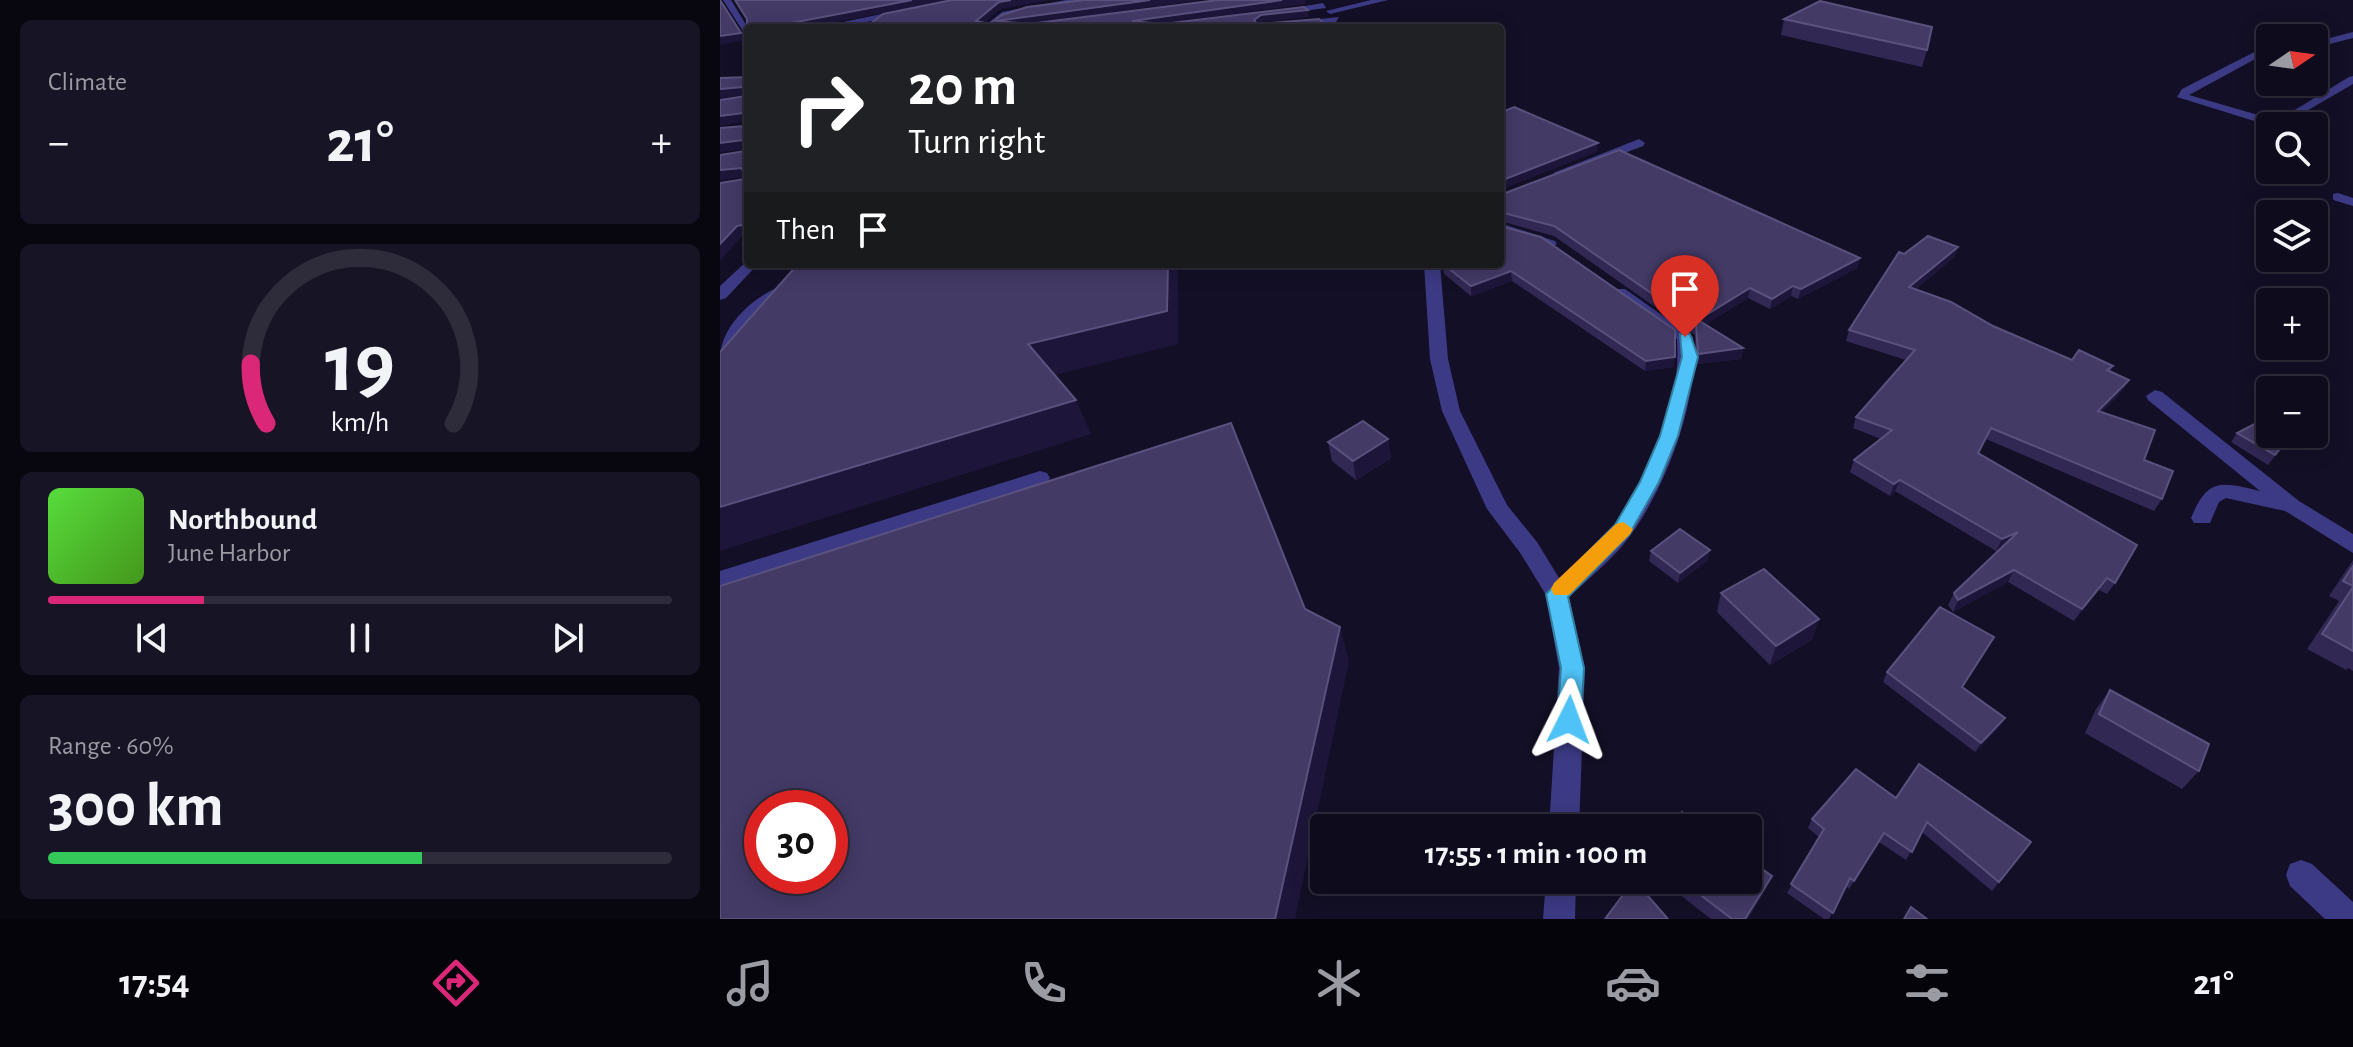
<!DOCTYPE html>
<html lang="en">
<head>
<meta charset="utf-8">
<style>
  body { margin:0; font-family:"Alegreya Sans",sans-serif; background:#171425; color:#f1f3f6; height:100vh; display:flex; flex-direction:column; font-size:30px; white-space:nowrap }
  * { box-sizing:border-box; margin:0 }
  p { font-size:26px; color:#9b9ba3 }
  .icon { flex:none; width:44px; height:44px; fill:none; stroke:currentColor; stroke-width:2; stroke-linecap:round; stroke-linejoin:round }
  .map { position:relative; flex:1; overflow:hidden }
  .side { display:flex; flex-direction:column; gap:20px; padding:20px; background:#08060f; width:720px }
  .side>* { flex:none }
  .top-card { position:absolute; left:24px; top:24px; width:760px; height:244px; border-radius:8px; box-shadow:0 4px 20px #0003,0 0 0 2px #2e2b3b; background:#202124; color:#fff; overflow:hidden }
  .needle { width:52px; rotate:77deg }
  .controls { position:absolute; left:1536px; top:24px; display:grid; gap:16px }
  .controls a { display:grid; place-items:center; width:72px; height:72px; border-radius:8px; background:#0e0b1c; box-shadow:0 4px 20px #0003,0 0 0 2px #2e2b3b; font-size:40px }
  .speed { position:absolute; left:24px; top:790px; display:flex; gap:16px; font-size:40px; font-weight:700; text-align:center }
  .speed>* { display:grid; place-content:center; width:104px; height:104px; border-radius:50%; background:#0e0b1c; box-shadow:0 4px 20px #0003,0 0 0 2px #2e2b3b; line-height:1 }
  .speed .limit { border:12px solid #d22; background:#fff; color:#111 }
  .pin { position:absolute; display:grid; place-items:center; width:68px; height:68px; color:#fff; margin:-82px -34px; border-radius:50% 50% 50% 0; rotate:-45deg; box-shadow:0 0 8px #0007 }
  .pin .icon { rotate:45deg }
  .me { position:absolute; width:88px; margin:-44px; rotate:3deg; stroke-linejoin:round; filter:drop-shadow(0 0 6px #0008) }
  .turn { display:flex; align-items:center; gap:28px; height:168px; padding:0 32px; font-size:36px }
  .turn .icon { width:104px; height:104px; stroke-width:2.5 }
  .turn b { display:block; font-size:56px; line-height:68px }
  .then { display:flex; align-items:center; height:76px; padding:0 32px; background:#0003; gap:16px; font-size:30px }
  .big { font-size:60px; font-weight:700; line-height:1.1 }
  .side .card { flex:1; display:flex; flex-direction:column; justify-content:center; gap:12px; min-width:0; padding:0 28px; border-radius:12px; background:#171425 }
  .side .dial { align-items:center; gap:0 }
  .dial svg { height:208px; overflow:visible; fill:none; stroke:#2e2b3b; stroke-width:7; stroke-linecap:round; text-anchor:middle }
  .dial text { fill:#f1f3f6; stroke:none }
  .song { display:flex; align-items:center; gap:24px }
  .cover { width:96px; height:96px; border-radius:12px; background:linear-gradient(135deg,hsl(110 70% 55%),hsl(100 70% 35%)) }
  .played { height:8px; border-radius:4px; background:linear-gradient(90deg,#db2777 25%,#2e2b3b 25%) }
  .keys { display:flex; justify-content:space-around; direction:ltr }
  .heat { display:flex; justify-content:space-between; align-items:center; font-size:44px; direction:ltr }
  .charge { height:12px; border-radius:6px; background:linear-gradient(90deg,#34c759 60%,#2e2b3b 0) }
  .trip { position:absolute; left:590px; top:814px; width:452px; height:80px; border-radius:8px; background:#0e0b1c; box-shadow:0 4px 20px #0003,0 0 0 2px #2e2b3b; font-weight:700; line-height:80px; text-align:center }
  .tabs { display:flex; height:128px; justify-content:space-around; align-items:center; background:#06040b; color:#9b9ba3 }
  .tabs .icon { width:56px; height:56px }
  .tabs .current { color:#db2777 }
  .tabs b { font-size:36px; color:#f1f3f6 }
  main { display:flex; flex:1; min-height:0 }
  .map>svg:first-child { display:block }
</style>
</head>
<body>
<main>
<section class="side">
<div class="card"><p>Climate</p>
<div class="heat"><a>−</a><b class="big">21°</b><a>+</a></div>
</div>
<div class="card dial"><svg viewBox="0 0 100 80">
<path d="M14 69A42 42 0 1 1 86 69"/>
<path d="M14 69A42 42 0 0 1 8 46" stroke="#db2777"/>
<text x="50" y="56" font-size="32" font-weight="700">19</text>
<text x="50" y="72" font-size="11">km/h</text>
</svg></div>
<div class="card">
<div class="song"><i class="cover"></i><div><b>Northbound</b><p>June Harbor</p></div></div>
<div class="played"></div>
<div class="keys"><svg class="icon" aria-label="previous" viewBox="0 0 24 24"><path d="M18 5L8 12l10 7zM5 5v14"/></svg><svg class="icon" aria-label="pause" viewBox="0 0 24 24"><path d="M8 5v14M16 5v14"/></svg><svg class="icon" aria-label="next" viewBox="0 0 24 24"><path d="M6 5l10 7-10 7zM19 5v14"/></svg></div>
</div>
<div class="card"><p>Range · 60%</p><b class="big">300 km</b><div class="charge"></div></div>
</section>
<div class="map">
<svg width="1633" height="919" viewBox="0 0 1633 919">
  <rect width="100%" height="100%" fill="#130f26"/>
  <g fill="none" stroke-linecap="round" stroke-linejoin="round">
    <!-- minor -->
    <g fill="#3d3a85" fill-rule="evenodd">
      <path d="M3 0H11L28 28V39Z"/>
      <path d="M346 0H377C346 16 299 0 272 28H262L282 12Z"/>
      <path d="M651 0H668L610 14 606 11Z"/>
      <path d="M603 3 606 8 560 14 556 11Z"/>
      <path d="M186 9 189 14 114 28H94Z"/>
      <path d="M619 17 616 22 538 28 543 25Z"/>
      <path d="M1633 32V38L1594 48V42Z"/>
      <path d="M1550 44V51L1469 95 1545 117H1563L1629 77 1633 76V84L1566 123 1544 124 1457 97 1462 89Z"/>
      <path d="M919 139 925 143 923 146 844 176 833 173Z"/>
      <path d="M1618 193 1633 198V206L1613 200V194Z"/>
      <path d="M780 223 835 241 837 244 830 248 780 232Z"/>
      <path d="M28 260V264H38L6 298 0 300V286Z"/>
      <path d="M704 264H720L728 359 740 411 787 505 817 542 839 578C858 562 878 546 893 526 930 477 962 401 957 339L891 292 893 289H905L973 337C980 401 944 495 903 545 887 564 867 580 849 597L865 668 859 828H829L839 668 826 595 801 554 767 509 722 411 710 359Z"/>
      <path d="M68 284 76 289 74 292 42 309 6 358 0 359C0 325 36 293 68 284Z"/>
      <path d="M1435 390 1442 392 1579 501 1633 534V553L1565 511 1506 498 1499 502 1490 523H1474L1471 518C1488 477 1501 482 1540 491L1428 400 1426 396Z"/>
      <path d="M320 471 327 473 330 478 327 483 0 589V571Z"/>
      <path d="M1581 860 1592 864 1633 902V919H1605L1570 886 1566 875 1570 864Z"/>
      <path d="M826 880H856L855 919H823Z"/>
    </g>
  </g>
  <!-- wall -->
  <g fill="#312854">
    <path d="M1064 19 1207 50 1202 67 1061 35Z"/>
    <path d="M780 195 1140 258 1137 268 1078 299 1071 296 1050 309 1028 298 986 324 1023 348 1021 359 976 364 975 335 834 236 780 221Z"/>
    <path d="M1238 247 1234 257 1196 289 1273 326 1352 360 1393 366 1390 372 1409 380 1402 391 1382 412 1424 460 1442 499 1434 511 1266 439 1259 454 1395 583 1387 594 1379 590 1354 621 1288 582 1233 612 1228 605 1234 593 1280 549 1276 551 1175 491 1170 496 1130 472 1134 460 1161 439 1133 428 1136 417 1186 360 1126 341 1129 330 1184 254Z"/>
    <path d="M722 264H780L955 357 953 367 925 371 792 281 751 296 724 274Z"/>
    <path d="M1517 433 1572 434 1548 465 1511 442Z"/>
    <path d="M668 439 671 458 636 480 612 461 608 442Z"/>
    <path d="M931 551 988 560 958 583 929 561Z"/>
    <path d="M1633 560V671L1628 668 1626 670 1587 649 1619 601 1609 596Z"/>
    <path d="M1001 593 1093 639 1050 665 997 612Z"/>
    <path d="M1268 647 1242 687 1285 718 1279 727 1255 752 1163 682 1167 672Z"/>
    <path d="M1390 690 1479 771 1462 789 1365 733 1376 709Z"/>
    <path d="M1176 798 1311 842 1272 891 1202 832 1186 860 1159 842 1129 889 1126 886 1109 919H1104L1067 893 1099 837 1088 828 1092 819Z"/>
    <path d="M941 880H1028L1046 889 1028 919H991Z"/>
  </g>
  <!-- shaded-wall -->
  <g fill="#1d163a">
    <path d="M192 0H230L86 28H45Z"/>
    <path d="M291 0H330L281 9 259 28 256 21 279 2Z"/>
    <path d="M430 0H481L280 28 276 21Z"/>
    <path d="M562 0H585L586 4 415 28 412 21Z"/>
    <path d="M588 10 589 17 543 22 535 28 534 20 541 15Z"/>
    <path d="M21 33 25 40 0 45V36Z"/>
    <path d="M23 87 28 95 0 98V89Z"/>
    <path d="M783 103V111L780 114V105Z"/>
    <path d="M23 113 28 121 0 126V116Z"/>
    <path d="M23 140 28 149 0 152V143Z"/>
    <path d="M878 143 877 152 780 190V181Z"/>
    <path d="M22 168 28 177 0 180V170Z"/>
    <path d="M28 224V235H23L0 261V244L17 226Z"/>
    <path d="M1238 247 1234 257 1185 298 1189 287Z"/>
    <path d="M1140 258 1137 268 1078 299 1081 289Z"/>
    <path d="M448 264H458V344L323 378 308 344Z"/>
    <path d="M791 271 792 281 751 296V286Z"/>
    <path d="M1073 286 1071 296 1050 309 1052 299Z"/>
    <path d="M1030 288 1028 298 977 330 978 320Z"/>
    <path d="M1023 348 1021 359 976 364 978 354Z"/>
    <path d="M955 357 953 367 925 371 926 361Z"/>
    <path d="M1409 380 1402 391 1372 422 1378 411Z"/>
    <path d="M356 400 371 434 0 551V507Z"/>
    <path d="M668 439 671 458 636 480 633 461Z"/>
    <path d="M1180 480 1175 491 1170 496 1174 484Z"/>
    <path d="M1298 532 1292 544 1276 551 1282 539Z"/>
    <path d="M990 550 988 560 958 583 960 573Z"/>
    <path d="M1294 570 1288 582 1233 612 1238 600Z"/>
    <path d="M1387 578 1379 590 1354 621 1362 609Z"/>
    <path d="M1099 619 1093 639 1050 665 1056 646Z"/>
    <path d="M620 627 629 661 575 919H555Z"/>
    <path d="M1285 718 1279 727 1255 752 1261 743Z"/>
    <path d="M1052 876 1046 889 1028 919H1025Z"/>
  </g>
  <!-- building -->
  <g fill="#433a66" stroke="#5a527e" stroke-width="2" fill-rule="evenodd">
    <path d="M0 0 21 33 0 36Z"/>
    <path d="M15 0H192L45 28H28L27 31V19Z"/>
    <path d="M232 0H291L279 2 256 21 269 24 282 15 307 7 364 0H430L276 21 309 24 498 0H562L412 21 443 24 584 7 588 10 541 15 534 20 537 24 599 19 609 28H222L223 26 221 28H145L163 14Z"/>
    <path d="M1100 1 1212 27 1207 50 1064 19Z"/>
    <path d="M28 77V224L17 226 0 244V183L25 179 22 168 0 170V155L26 151 23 140 0 143V128L25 126 23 113 0 116V100L26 96 23 87 0 89V78Z"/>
    <path d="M794 107 878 143 780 181V113Z"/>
    <path d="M899 150 1140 258 1081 289 1073 286 1052 299 1030 288 978 320 1023 348 978 354 976 324 834 226 780 212V195Z"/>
    <path d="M780 226 821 237 955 330V357L926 361 791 271 751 286 723 264H780Z"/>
    <path d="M1208 236 1238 247 1189 287 1231 302 1273 326 1352 360 1359 350 1393 366 1387 370 1409 380 1378 411 1435 430 1424 460 1453 471 1442 499 1271 428 1258 453 1417 545 1395 583 1387 578 1362 609 1294 570 1238 600 1234 593 1298 532 1282 539 1180 480 1174 484 1134 460 1172 430 1136 417 1195 350 1129 330 1179 252 1184 254Z"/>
    <path d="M78 264H448L447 311 308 344 356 400 0 507V352Z"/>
    <path d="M1550 416V434H1572L1555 455 1517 433Z"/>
    <path d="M643 421 668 439 633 461 608 442Z"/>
    <path d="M511 423 585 609 620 627 555 919H0V586ZM42 808H110V876H42Z"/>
    <path d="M960 529 990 550 960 573 931 551Z"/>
    <path d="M1633 566V586L1623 581Z"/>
    <path d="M1044 569 1099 619 1056 646 1001 593Z"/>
    <path d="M1633 587V651L1602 634Z"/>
    <path d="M1220 607 1274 637 1242 687 1285 718 1261 743 1167 672Z"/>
    <path d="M1390 690 1489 744 1479 771 1379 714Z"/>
    <path d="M1199 764 1311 842 1279 882 1207 822 1192 852 1164 833 1134 881 1130 878 1113 913 1071 884 1104 829 1092 819 1136 769 1176 798Z"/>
    <path d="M962 812 984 828H950Z"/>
    <path d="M1028 859 1052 876 1025 919H1012L961 880H1028Z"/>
    <path d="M914 880 948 919H885Z"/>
    <path d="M1191 907 1207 919H1184Z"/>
  </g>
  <!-- route -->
  <path fill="#4fc3f7" stroke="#337fa1" stroke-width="2" d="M960 334H970L978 357 958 436 939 482 909 535 848 597 864 668 861 720 858 728 849 731 841 728 837 720 841 668 826 594 895 525 920 482 940 436 962 357Z"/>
  <!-- slow -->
  <path fill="#f59e0b" d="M903 522 913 529 910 534 849 595H834L831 589 834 583 896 524Z"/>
</svg>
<div class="controls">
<a><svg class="needle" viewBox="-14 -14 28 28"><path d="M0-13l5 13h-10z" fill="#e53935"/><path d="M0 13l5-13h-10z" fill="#9b9ba3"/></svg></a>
<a><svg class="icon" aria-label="search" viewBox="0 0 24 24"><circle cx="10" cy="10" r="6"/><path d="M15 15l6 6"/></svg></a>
<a><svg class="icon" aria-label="layers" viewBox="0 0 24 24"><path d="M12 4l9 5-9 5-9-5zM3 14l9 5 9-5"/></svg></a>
<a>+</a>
<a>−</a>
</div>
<div class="speed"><div class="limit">30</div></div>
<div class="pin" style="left:965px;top:337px;background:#d93025"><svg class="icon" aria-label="arrive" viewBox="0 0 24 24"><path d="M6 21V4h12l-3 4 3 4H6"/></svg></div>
<svg class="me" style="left:849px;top:720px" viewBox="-20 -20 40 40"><path d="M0-17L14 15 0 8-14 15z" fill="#4fc3f7" stroke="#fff" stroke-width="4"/></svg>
<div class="trip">17:55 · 1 min · 100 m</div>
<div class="top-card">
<div class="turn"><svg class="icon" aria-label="right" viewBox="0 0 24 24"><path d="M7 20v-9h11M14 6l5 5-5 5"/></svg><div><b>20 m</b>Turn right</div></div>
<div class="then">Then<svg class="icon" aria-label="arrive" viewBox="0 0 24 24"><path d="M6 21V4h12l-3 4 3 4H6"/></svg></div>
</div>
</div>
</main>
<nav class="tabs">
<b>17:54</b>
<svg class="icon current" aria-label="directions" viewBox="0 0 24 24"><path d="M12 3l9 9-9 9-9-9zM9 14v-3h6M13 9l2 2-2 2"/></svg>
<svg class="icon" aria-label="music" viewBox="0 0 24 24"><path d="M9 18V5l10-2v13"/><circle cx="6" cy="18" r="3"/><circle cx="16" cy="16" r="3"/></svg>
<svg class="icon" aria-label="phone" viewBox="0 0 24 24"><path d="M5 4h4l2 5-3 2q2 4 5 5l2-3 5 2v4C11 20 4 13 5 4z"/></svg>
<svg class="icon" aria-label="climate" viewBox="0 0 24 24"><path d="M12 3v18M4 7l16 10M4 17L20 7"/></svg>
<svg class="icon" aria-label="car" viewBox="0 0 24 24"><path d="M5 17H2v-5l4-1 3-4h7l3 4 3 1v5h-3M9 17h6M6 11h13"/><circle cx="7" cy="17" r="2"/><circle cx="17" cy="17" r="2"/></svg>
<svg class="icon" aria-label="filters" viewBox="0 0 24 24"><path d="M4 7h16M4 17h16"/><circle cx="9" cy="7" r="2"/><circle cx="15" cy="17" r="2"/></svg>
<b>21°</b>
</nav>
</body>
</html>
